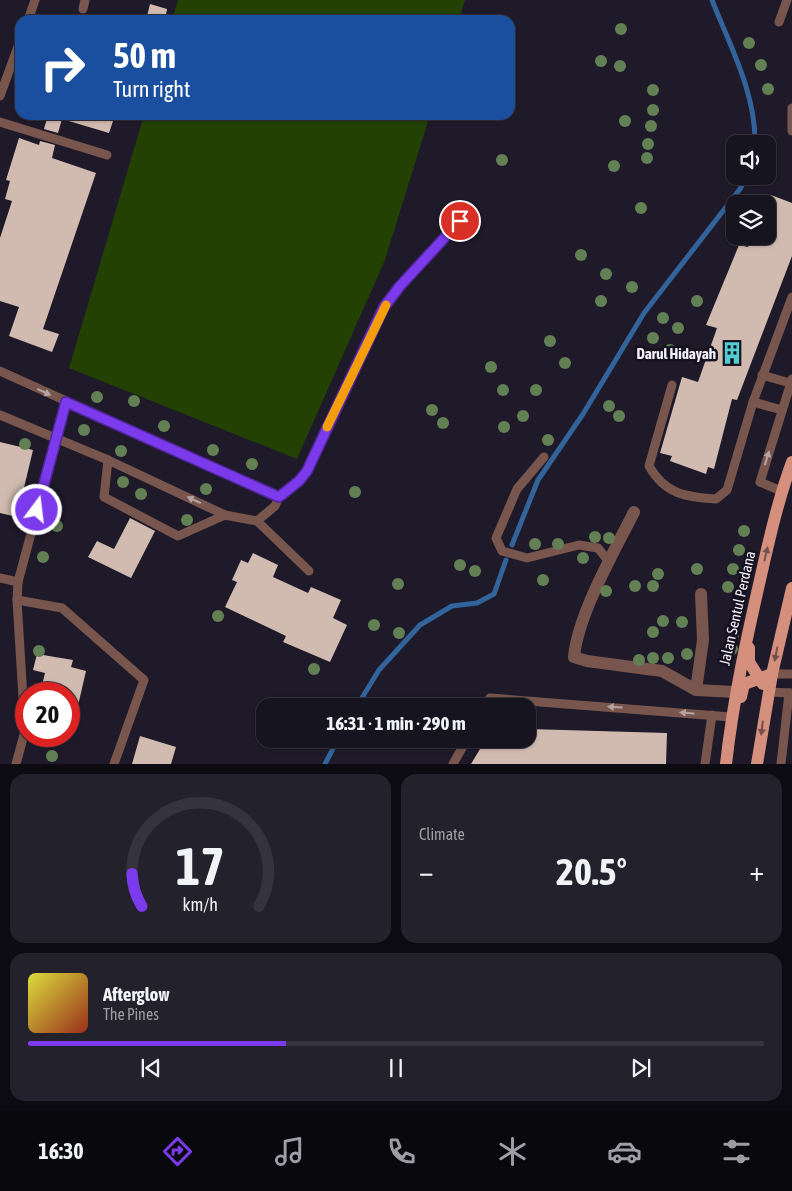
<!DOCTYPE html>
<html lang="en">
<head>
<meta charset="utf-8">
<style>
  body { margin:0; font-family:"Asap Condensed",sans-serif; background:#23212c; color:#f1f3f6; height:100vh; display:flex; flex-direction:column; font-size:19px; white-space:nowrap }
  * { box-sizing:border-box; margin:0 }
  p { font-size:16px; color:#9e9ea4 }
  .icon { flex:none; width:28px; height:28px; fill:none; stroke:currentColor; stroke-width:2; stroke-linecap:round; stroke-linejoin:round }
  .map { position:relative; height:764px; overflow:hidden }
  .side { display:flex; flex-direction:column; gap:10px; padding:10px; background:#0c0b11; flex:1 }
  .side>* { flex:none }
  .top-card { position:absolute; left:15px; top:15px; width:500px; height:105px; border-radius:15px; box-shadow:0 1px 4px #0004,0 0 0 1px #35333d; background:#1a4fa0; color:#fff; overflow:hidden }
  .tools { position:absolute; left:726px; top:135px; display:grid; gap:10px }
  .tools a { display:grid; place-items:center; width:50px; height:50px; border-radius:10px; background:#16141f; box-shadow:0 1px 4px #0004,0 0 0 1px #35333d; font-size:25px }
  .speed { position:absolute; left:15px; top:682px; display:flex; gap:10px; font-size:25px; font-weight:700; text-align:center }
  .speed>* { display:grid; place-content:center; width:65px; height:65px; border-radius:50%; background:#16141f; box-shadow:0 1px 4px #0004,0 0 0 1px #35333d; line-height:1 }
  .speed .limit { border:8px solid #d22; background:#fff; color:#111 }
  .pin { position:absolute; display:grid; place-items:center; width:42px; height:42px; color:#fff; margin:-21px; border:2px solid #fff; border-radius:50%; box-shadow:0 1px 5px #0007 }
  .me { position:absolute; width:55px; margin:-28px; rotate:15deg; stroke-linejoin:round; filter:drop-shadow(0 0 4px #0008) }
  .turn { display:flex; align-items:center; gap:18px; height:105px; padding:0 15px; font-size:22px }
  .turn .icon { width:65px; height:65px; stroke-width:2.5 }
  .turn b { display:block; font-size:35px; line-height:42px }
  .big { font-size:38px; font-weight:700; line-height:1.1 }
  .side .card { flex:1; display:flex; flex-direction:column; justify-content:center; gap:8px; min-width:0; padding:0 18px; border-radius:15px; background:#23212c }
  .side .dial { align-items:center; gap:0 }
  .dial svg { height:130px; overflow:visible; fill:none; stroke:#35333d; stroke-width:7; stroke-linecap:round; text-anchor:middle }
  .dial text { fill:#f1f3f6; stroke:none }
  .song { display:flex; align-items:center; gap:15px }
  .cover { width:60px; height:60px; border-radius:8px; background:linear-gradient(135deg,hsl(60 70% 55%),hsl(10 70% 35%)) }
  .played { height:5px; border-radius:2px; background:linear-gradient(90deg,#7c3aed 35%,#35333d 35%) }
  .keys { display:flex; justify-content:space-around; direction:ltr }
  .heat { display:flex; justify-content:space-between; align-items:center; font-size:28px; direction:ltr }
  .side .tiles { flex:1; display:grid; gap:10px; grid-template-columns:1fr 1fr }
  .card:last-child { grid-column:span 2 }
  .trip { position:absolute; left:256px; top:698px; width:280px; height:50px; border-radius:15px; background:#16141f; box-shadow:0 1px 4px #0004,0 0 0 1px #35333d; font-weight:700; line-height:50px; text-align:center }
  .tab-bar { display:flex; height:80px; justify-content:space-around; align-items:center; background:#09080c; color:#9e9ea4 }
  .tab-bar .icon { width:35px; height:35px }
  .tab-bar .active { color:#7c3aed }
  .tab-bar b { font-size:22px; color:#f1f3f6 }
  .map>svg:first-child { display:block }
</style>
</head>
<body>
<div class="map">
<svg width="792" height="764" viewBox="0 0 792 764">
  <rect width="100%" height="100%" fill="#1e1a29"/>
  <!-- green -->
  <g fill="#224103">
    <path d="M178 0H465L459 20H172Z"/>
    <path d="M144 115H430L385 260 297 459 69 368Z"/>
  </g>
  <g fill="none" stroke-linecap="round" stroke-linejoin="round">
    <!-- stream -->
    <g stroke="#33639b" stroke-width="5">
      <path d="M712 0C730 46 756 93 755 144"/>
      <path d="M512 545 538 480 583 414 644 313 740 189 747 176"/>
      <path d="M357 706 379 670 420 625 452 606 477 603 494 594 506 560"/>
      <path d="M325 764 338 739"/>
    </g>
  </g>
  <!-- building -->
  <g fill="#d1bbb1">
    <path d="M150 4 167 9 165 20H146Z"/>
    <path d="M48 115H115L109 133 62 119 58 133 44 129Z"/>
    <path d="M19 138 39 145 40 141 55 145 52 158 96 173 43 329 59 334 52 352 9 336 19 307 0 301V238L12 201 5 199 10 181 6 180Z"/>
    <path d="M771 195 792 203V256L737 400 732 399 714 469 708 467 706 474 670 461 672 456 660 453 682 377 698 382 717 328 706 325 739 245 748 247 753 236H768V203Z"/>
    <path d="M0 442 33 450 17 517 0 513Z"/>
    <path d="M130 518 155 531 131 578 88 557 97 541 114 549Z"/>
    <path d="M253 553 278 565 273 577 308 593 311 587 341 600 333 618 347 625 330 662 283 642 286 636 225 607 237 582 232 580 241 560 248 563Z"/>
    <path d="M37 654 73 660 71 667 86 671 74 723 69 722V694H40L45 673 33 670Z"/>
    <path d="M528 729 667 733 666 764H471L486 739H528Z"/>
    <path d="M140 736 176 747 171 764H132Z"/>
  </g>
  <g fill="none" stroke-linecap="round" stroke-linejoin="round">
    <!-- lane -->
    <g stroke="#78564d" stroke-width="9">
      <path d="M83 9 85 0"/>
      <path d="M28 20 35 0"/>
      <path d="M779 22 787 0"/>
      <path d="M0 96 20 41"/>
      <path d="M792 108V131"/>
      <path d="M0 122 107 155"/>
      <path d="M0 371 279 497"/>
      <path d="M762 375 790 383"/>
      <path d="M672 385 649 466C665 494 685 497 716 499L727 490 753 402 792 297"/>
      <path d="M753 402 782 410"/>
      <path d="M0 415 108 460 225 515 257 521 309 571"/>
      <path d="M544 457 517 489 496 538 502 551 527 558 579 545 598 548 609 562"/>
      <path d="M108 460 104 497 178 536 225 515"/>
      <path d="M781 491 760 482 792 379"/>
      <path d="M257 521 275 506 279 497 299 481 307 471 384 307 400 286 460 221"/>
      <path d="M0 578 18 582"/>
      <path d="M17 600 62 608 144 680 114 764"/>
      <path d="M772 674H792"/>
      <path d="M768 692 792 693"/>
      <path d="M485 706 490 698 731 717"/>
      <path d="M16 764 25 731 17 600 18 582 66 403"/>
      <path d="M453 764 467 739"/>
      <path d="M705 764 712 715"/>
      <path d="M781 764 789 693"/>
    </g>
    <!-- street -->
    <g stroke="#78564d" stroke-width="12">
      <path d="M634 512C614 552 578 614 574 657L587 661 662 671 696 690 735 692"/>
      <path d="M696 690 703 640 701 594"/>
    </g>
    <!-- primary -->
    <g stroke="#d48f7d" stroke-width="12">
      <path d="M749 648V662L763 684"/>
      <path d="M741 697 744 684 772 674"/>
      <path d="M726 764C733 701 746 641 760 580 769 540 778 500 792 462"/>
      <path d="M757 764 772 674 792 588"/>
    </g>
  </g>
  <!-- trees -->
  <g fill="#638054">
    <circle cx="621" cy="29" r="6"/>
    <circle cx="749" cy="43" r="6"/>
    <circle cx="601" cy="61" r="6"/>
    <circle cx="761" cy="65" r="6"/>
    <circle cx="620" cy="66" r="6"/>
    <circle cx="768" cy="89" r="6"/>
    <circle cx="653" cy="90" r="6"/>
    <circle cx="653" cy="110" r="6"/>
    <circle cx="625" cy="121" r="6"/>
    <circle cx="651" cy="126" r="6"/>
    <circle cx="648" cy="144" r="6"/>
    <circle cx="647" cy="158" r="6"/>
    <circle cx="502" cy="160" r="6"/>
    <circle cx="614" cy="166" r="6"/>
    <circle cx="641" cy="208" r="6"/>
    <circle cx="581" cy="255" r="6"/>
    <circle cx="606" cy="274" r="6"/>
    <circle cx="632" cy="287" r="6"/>
    <circle cx="601" cy="301" r="6"/>
    <circle cx="697" cy="301" r="6"/>
    <circle cx="663" cy="318" r="6"/>
    <circle cx="678" cy="328" r="6"/>
    <circle cx="653" cy="338" r="6"/>
    <circle cx="550" cy="341" r="6"/>
    <circle cx="670" cy="350" r="6"/>
    <circle cx="565" cy="363" r="6"/>
    <circle cx="491" cy="367" r="6"/>
    <circle cx="503" cy="390" r="6"/>
    <circle cx="536" cy="390" r="6"/>
    <circle cx="97" cy="397" r="6"/>
    <circle cx="134" cy="401" r="6"/>
    <circle cx="609" cy="406" r="6"/>
    <circle cx="432" cy="410" r="6"/>
    <circle cx="523" cy="416" r="6"/>
    <circle cx="619" cy="416" r="6"/>
    <circle cx="443" cy="423" r="6"/>
    <circle cx="164" cy="426" r="6"/>
    <circle cx="504" cy="427" r="6"/>
    <circle cx="84" cy="430" r="6"/>
    <circle cx="548" cy="440" r="6"/>
    <circle cx="25" cy="444" r="6"/>
    <circle cx="213" cy="450" r="6"/>
    <circle cx="121" cy="451" r="6"/>
    <circle cx="252" cy="464" r="6"/>
    <circle cx="123" cy="482" r="6"/>
    <circle cx="206" cy="489" r="6"/>
    <circle cx="355" cy="492" r="6"/>
    <circle cx="141" cy="494" r="6"/>
    <circle cx="187" cy="520" r="6"/>
    <circle cx="57" cy="526" r="6"/>
    <circle cx="744" cy="531" r="6"/>
    <circle cx="595" cy="537" r="6"/>
    <circle cx="609" cy="538" r="6"/>
    <circle cx="535" cy="544" r="6"/>
    <circle cx="558" cy="544" r="6"/>
    <circle cx="739" cy="550" r="6"/>
    <circle cx="43" cy="557" r="6"/>
    <circle cx="583" cy="558" r="6"/>
    <circle cx="460" cy="565" r="6"/>
    <circle cx="697" cy="569" r="6"/>
    <circle cx="733" cy="569" r="6"/>
    <circle cx="475" cy="571" r="6"/>
    <circle cx="658" cy="574" r="6"/>
    <circle cx="543" cy="580" r="6"/>
    <circle cx="398" cy="584" r="6"/>
    <circle cx="635" cy="586" r="6"/>
    <circle cx="653" cy="586" r="6"/>
    <circle cx="728" cy="587" r="6"/>
    <circle cx="606" cy="591" r="6"/>
    <circle cx="218" cy="616" r="6"/>
    <circle cx="663" cy="621" r="6"/>
    <circle cx="682" cy="622" r="6"/>
    <circle cx="374" cy="625" r="6"/>
    <circle cx="653" cy="632" r="6"/>
    <circle cx="399" cy="633" r="6"/>
    <circle cx="733" cy="635" r="6"/>
    <circle cx="732" cy="649" r="6"/>
    <circle cx="39" cy="651" r="6"/>
    <circle cx="687" cy="654" r="6"/>
    <circle cx="653" cy="658" r="6"/>
    <circle cx="668" cy="658" r="6"/>
    <circle cx="639" cy="660" r="6"/>
    <circle cx="314" cy="669" r="6"/>
    <circle cx="52" cy="756" r="6"/>
  </g>
  <!-- one-way arrows -->
  <defs><path id="oneway-solid" d="M-6-.8H1V-3.2L6.5 0L1 3.2V.8H-6Z" transform="scale(1.25)"/></defs>
  <g fill="#b6a4a4">
    <use href="#oneway-solid" transform="translate(44 392) rotate(25)"/>
    <use href="#oneway-solid" transform="translate(767 458) rotate(-73)"/>
    <use href="#oneway-solid" transform="translate(194 500) rotate(-155)"/>
    <use href="#oneway-solid" transform="translate(615 707) rotate(-176)"/>
    <use href="#oneway-solid" transform="translate(687 713) rotate(-174)"/>
  </g>
  <g fill="#74504e">
    <use href="#oneway-solid" transform="translate(766 554) rotate(-77)"/>
    <use href="#oneway-solid" transform="translate(776 654) rotate(101)"/>
    <use href="#oneway-solid" transform="translate(762 728) rotate(97)"/>
  </g>
  <g fill="none" stroke-linecap="round" stroke-linejoin="round">
    <defs>
      <path id="route" d="M37 510 66 402 279 497 299 481 307 471 384 307 400 286 460 221"/>
    </defs>
    <!-- route casing -->
    <use href="#route" stroke="#51269a" stroke-width="12"/>
    <!-- route -->
    <use href="#route" stroke="#7c3aed" stroke-width="9"/>
    <!-- slow -->
    <path stroke="#f59e0b" stroke-width="9" d="M327 427 386 305"/>
  </g>
  <!-- icons -->
  <defs>
    <symbol id="building-bare" viewBox="-9 -9 18 18"><path d="M-4-6H4V6H1V3H-1V6H-4ZM-2.5-4.3h1.7v1.8h-1.7ZM.8-4.3h1.7v1.8H.8ZM-2.5-1h1.7V.8h-1.7ZM.8-1h1.7V.8H.8Z" fill="#52ccd0" stroke="#15111f" stroke-width="2.5" paint-order="stroke"/></symbol>
  </defs>
  <g fill-rule="evenodd">
    <use href="#building-bare" x="716" y="337" width="32" height="32"/>
  </g>
  <g text-anchor="middle" dominant-baseline="central" stroke-width="5" stroke-linejoin="round" paint-order="stroke">
    <!-- poi labels -->
    <g font-size="15" font-weight="bold" fill="#f3f1fc" stroke="#15111f" text-anchor="end">
      <text x="716" y="353">Darul Hidayah</text>
    </g>
    <!-- street labels -->
    <g font-size="15" fill="#f3f1fc" stroke="#15111f">
      <text transform="translate(737 608) rotate(-77)">Jalan Sentul Perdana</text>
    </g>
  </g>
</svg>
<div class="tools">
<a><svg class="icon" aria-label="sound" viewBox="0 0 24 24"><path d="M4 9h4l5-4v14l-5-4H4zM17 9q2 3 0 6"/></svg></a>
<a><svg class="icon" aria-label="layers" viewBox="0 0 24 24"><path d="M12 4l9 5-9 5-9-5zM3 14l9 5 9-5"/></svg></a>
</div>
<div class="speed"><div class="limit">20</div></div>
<div class="pin" style="left:460px;top:221px;background:#d93025"><svg class="icon" aria-label="arrive" viewBox="0 0 24 24"><path d="M6 21V4h12l-3 4 3 4H6"/></svg></div>
<svg class="me" style="left:37px;top:510px" viewBox="-20 -20 40 40"><circle r="17" fill="#7c3aed" stroke="#fff" stroke-width="3"/><path d="M0-11L8 9 0 5-8 9z" fill="#fff"/></svg>
<div class="trip">16:31 · 1 min · 290 m</div>
<div class="top-card">
<div class="turn"><svg class="icon" aria-label="right" viewBox="0 0 24 24"><path d="M7 20v-9h11M14 6l5 5-5 5"/></svg><div><b>50 m</b>Turn right</div></div>
</div>
</div>
<section class="side">
<div class="tiles">
<div class="card dial"><svg viewBox="0 0 100 80">
<path d="M14 69A42 42 0 1 1 86 69"/>
<path d="M14 69A42 42 0 0 1 8 49" stroke="#7c3aed"/>
<text x="50" y="56" font-size="32" font-weight="700">17</text>
<text x="50" y="72" font-size="11">km/h</text>
</svg></div>
<div class="card"><p>Climate</p>
<div class="heat"><a>−</a><b class="big">20.5°</b><a>+</a></div>
</div>
<div class="card">
<div class="song"><i class="cover"></i><div><b>Afterglow</b><p>The Pines</p></div></div>
<div class="played"></div>
<div class="keys"><svg class="icon" aria-label="previous" viewBox="0 0 24 24"><path d="M18 5L8 12l10 7zM5 5v14"/></svg><svg class="icon" aria-label="pause" viewBox="0 0 24 24"><path d="M8 5v14M16 5v14"/></svg><svg class="icon" aria-label="next" viewBox="0 0 24 24"><path d="M6 5l10 7-10 7zM19 5v14"/></svg></div>
</div>
</div>
</section>
<nav class="tab-bar">
<b>16:30</b>
<svg class="icon active" aria-label="directions" viewBox="0 0 24 24"><path d="M12 3l9 9-9 9-9-9zM9 14v-3h6M13 9l2 2-2 2"/></svg>
<svg class="icon" aria-label="music" viewBox="0 0 24 24"><path d="M9 18V5l10-2v13"/><circle cx="6" cy="18" r="3"/><circle cx="16" cy="16" r="3"/></svg>
<svg class="icon" aria-label="phone" viewBox="0 0 24 24"><path d="M5 4h4l2 5-3 2q2 4 5 5l2-3 5 2v4C11 20 4 13 5 4z"/></svg>
<svg class="icon" aria-label="climate" viewBox="0 0 24 24"><path d="M12 3v18M4 7l16 10M4 17L20 7"/></svg>
<svg class="icon" aria-label="car" viewBox="0 0 24 24"><path d="M5 17H2v-5l4-1 3-4h7l3 4 3 1v5h-3M9 17h6M6 11h13"/><circle cx="7" cy="17" r="2"/><circle cx="17" cy="17" r="2"/></svg>
<svg class="icon" aria-label="filters" viewBox="0 0 24 24"><path d="M4 7h16M4 17h16"/><circle cx="9" cy="7" r="2"/><circle cx="15" cy="17" r="2"/></svg>
</nav>
</body>
</html>
